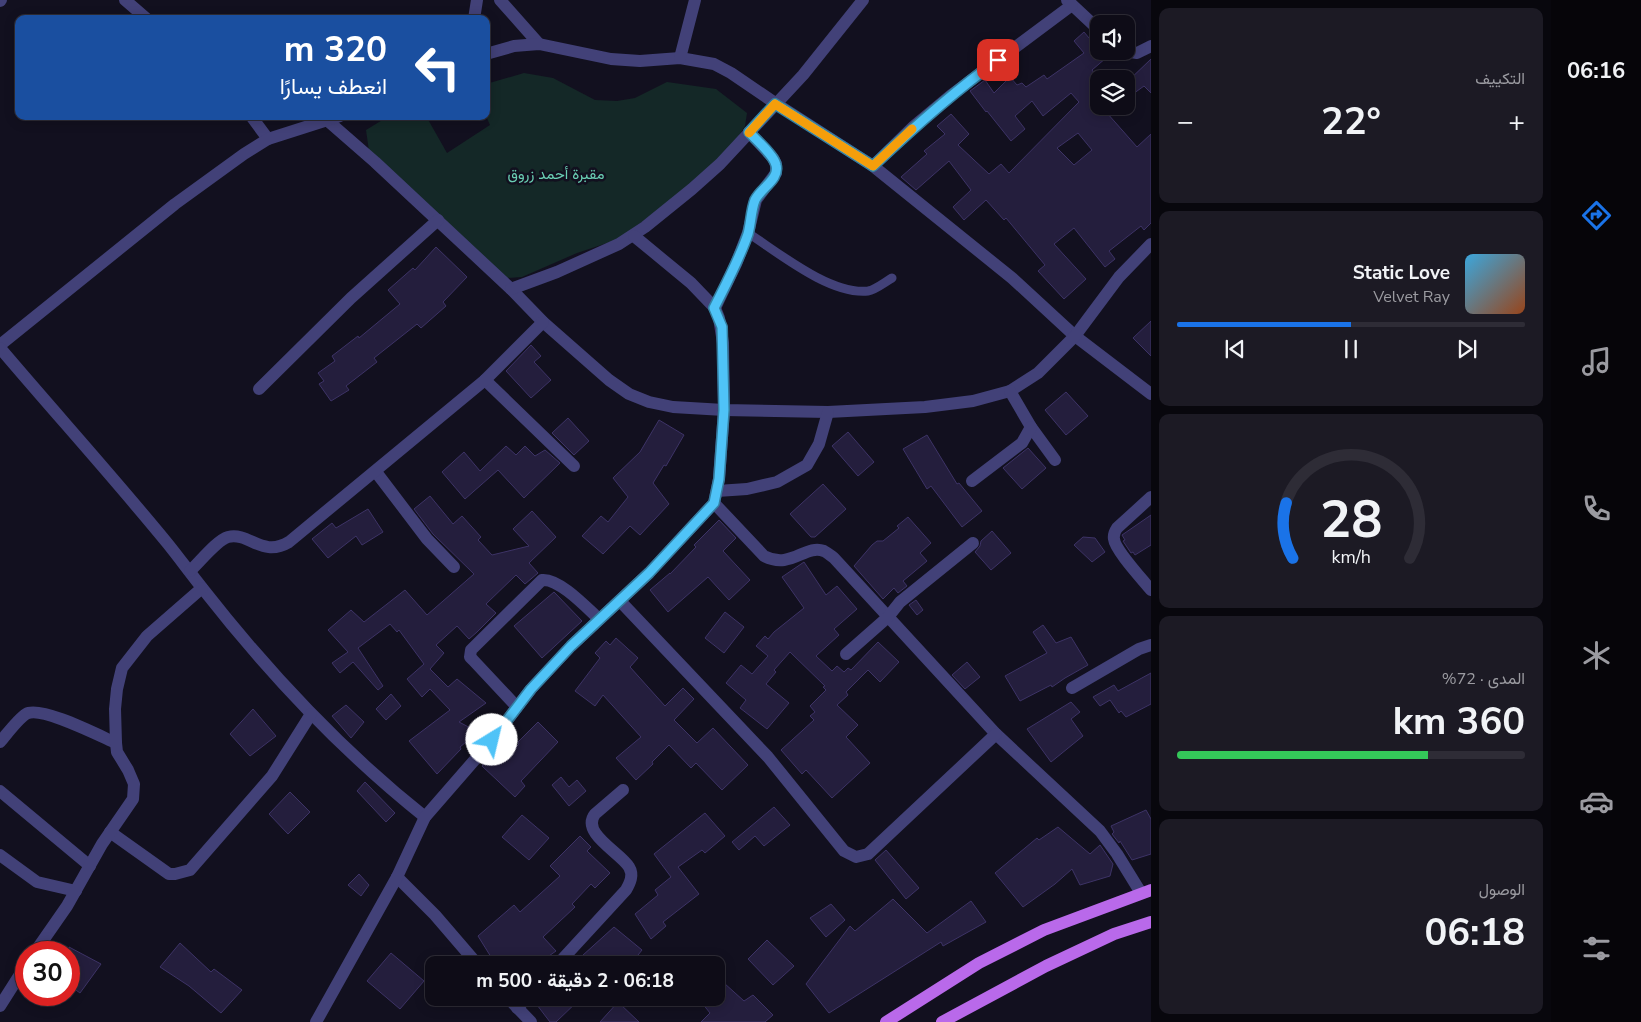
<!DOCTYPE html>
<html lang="ar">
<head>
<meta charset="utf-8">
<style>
  body { margin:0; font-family:"Nunito Sans",Vazirmatn,sans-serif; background:#1c1a24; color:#f1f3f6; direction:rtl; height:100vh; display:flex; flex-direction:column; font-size:19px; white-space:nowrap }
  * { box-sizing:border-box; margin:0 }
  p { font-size:16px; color:#9b9ba1 }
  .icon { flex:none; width:28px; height:28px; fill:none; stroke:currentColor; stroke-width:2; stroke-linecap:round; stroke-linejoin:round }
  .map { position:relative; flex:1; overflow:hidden; direction:ltr }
  .details { display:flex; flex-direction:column; gap:8px; padding:8px; background:#08070d; width:400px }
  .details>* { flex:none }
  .banner { position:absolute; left:15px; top:15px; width:475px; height:105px; border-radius:10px; box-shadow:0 2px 12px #0003,0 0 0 1px #2e2c36; direction:rtl; background:#1a4fa0; color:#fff; overflow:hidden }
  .buttons { position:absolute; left:1090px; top:15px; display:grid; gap:10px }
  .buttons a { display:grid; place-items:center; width:45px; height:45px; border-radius:10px; background:#0e0c17; box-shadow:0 2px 12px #0003,0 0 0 1px #2e2c36; font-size:25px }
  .speed { position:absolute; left:15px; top:941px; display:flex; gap:10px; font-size:25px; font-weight:700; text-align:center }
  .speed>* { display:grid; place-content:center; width:65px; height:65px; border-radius:50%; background:#0e0c17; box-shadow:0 2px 12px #0003,0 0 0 1px #2e2c36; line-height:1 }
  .speed .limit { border:8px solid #d22; background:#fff; color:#111 }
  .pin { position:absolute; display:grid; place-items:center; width:42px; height:42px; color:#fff; margin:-21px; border-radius:10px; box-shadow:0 2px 8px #0006 }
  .me { position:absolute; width:55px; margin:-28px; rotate:36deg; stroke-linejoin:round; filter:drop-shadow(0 0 4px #0008) }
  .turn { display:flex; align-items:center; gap:18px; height:105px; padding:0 20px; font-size:22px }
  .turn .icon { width:65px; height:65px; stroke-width:2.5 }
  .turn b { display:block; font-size:35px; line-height:42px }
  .big { font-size:38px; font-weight:700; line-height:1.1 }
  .details .tile { flex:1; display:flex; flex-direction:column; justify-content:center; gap:8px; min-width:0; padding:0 18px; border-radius:10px; background:#1c1a24 }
  .details .dial { align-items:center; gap:0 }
  .dial svg { height:130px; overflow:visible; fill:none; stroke:#2e2c36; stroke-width:7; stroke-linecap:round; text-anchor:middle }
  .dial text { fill:#f1f3f6; stroke:none }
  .song { display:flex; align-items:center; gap:15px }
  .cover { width:60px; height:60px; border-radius:8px; background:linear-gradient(135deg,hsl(200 70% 55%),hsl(20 70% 35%)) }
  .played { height:5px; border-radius:2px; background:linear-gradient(90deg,#1a73e8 50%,#2e2c36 50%) }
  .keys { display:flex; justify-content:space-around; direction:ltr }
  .heat { display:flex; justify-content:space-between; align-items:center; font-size:28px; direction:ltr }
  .charge { height:8px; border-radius:4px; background:linear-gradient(90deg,#34c759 72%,#2e2c36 0) }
  .trip { position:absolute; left:425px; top:956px; width:300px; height:50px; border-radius:10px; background:#0e0c17; box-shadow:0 2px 12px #0003,0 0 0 1px #2e2c36; font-weight:700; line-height:50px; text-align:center; direction:rtl }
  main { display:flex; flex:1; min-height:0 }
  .menu { display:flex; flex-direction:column; width:90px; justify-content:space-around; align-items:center; background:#060509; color:#9b9ba1 }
  .menu .icon { width:35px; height:35px }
  .menu .on { color:#1a73e8 }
  .menu b { font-size:22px; color:#f1f3f6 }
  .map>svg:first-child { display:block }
</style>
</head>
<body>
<main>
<nav class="menu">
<b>06:16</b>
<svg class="icon on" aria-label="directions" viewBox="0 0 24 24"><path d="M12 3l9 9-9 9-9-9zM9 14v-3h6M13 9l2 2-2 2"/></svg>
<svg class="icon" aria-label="music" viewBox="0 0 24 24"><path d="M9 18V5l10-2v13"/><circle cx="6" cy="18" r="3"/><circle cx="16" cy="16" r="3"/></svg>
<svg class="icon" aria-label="phone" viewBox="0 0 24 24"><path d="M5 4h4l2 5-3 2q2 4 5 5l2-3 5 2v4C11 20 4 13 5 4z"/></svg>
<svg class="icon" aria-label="climate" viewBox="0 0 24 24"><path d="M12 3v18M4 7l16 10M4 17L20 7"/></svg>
<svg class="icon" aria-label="car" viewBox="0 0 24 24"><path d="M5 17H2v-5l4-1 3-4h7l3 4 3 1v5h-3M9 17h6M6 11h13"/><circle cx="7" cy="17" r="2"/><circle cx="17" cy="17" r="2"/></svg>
<svg class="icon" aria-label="filters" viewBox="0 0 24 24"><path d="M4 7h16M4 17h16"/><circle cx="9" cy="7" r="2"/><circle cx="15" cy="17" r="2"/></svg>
</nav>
<section class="details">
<div class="tile"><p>التكييف</p>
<div class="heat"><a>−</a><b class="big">22°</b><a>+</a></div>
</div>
<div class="tile">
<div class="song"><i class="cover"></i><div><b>Static Love</b><p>Velvet Ray</p></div></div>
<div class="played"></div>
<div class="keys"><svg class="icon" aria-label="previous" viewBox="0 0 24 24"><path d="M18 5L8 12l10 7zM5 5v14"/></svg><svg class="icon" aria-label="pause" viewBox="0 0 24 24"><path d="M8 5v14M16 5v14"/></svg><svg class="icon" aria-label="next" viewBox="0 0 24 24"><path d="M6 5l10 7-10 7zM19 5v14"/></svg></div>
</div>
<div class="tile dial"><svg viewBox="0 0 100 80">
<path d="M14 69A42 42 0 1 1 86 69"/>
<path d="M14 69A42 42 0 0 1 10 35" stroke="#1a73e8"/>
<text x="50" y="56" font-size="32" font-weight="700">28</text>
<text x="50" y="72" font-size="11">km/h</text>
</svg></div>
<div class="tile"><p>المدى · 72%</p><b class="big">360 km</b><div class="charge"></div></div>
<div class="tile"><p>الوصول</p><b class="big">06:18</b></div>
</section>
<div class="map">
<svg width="1151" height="1022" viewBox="0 0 1151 1022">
  <rect width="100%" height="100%" fill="#12101f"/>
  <!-- green -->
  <path fill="#142827" d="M524 73 553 78 595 100 617 101 635 98 667 82 716 89 747 113 745 126 731 148 686 189 619 239 577 253 522 277 506 278 369 151 366 130 389 116H426L447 153 490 125 486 116V84Z"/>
  <!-- building -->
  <g fill="#241e3d" stroke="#3d3366" fill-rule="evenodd">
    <path d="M1084 32 1106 58 1092 70 1099 80V106H1116L1107 113 1137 147 1151 134V223L1144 230 1141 226 1109 251 1115 259 1105 267 1074 228 1054 244 1086 279 1064 299 1038 271 1045 265 1006 218 1004 220 986 200 964 220 953 207 971 190 949 161 916 190 901 177 927 154 924 151 945 134 937 126 951 114 969 134 958 145 989 174 1001 164 1009 173 1079 102 1071 93 1043 116 1032 101 1015 116 1025 129 1011 141 987 111 986 112 970 91 985 80 994 93 1010 77 1017 85 1022 83 1026 87 1044 75 1047 79 1084 53 1074 41ZM1078 133 1092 150 1074 165 1057 148Z"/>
    <path d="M1151 59V93L1144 86 1126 99V83Z"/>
    <path d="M436 247 467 277 443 302 446 306 421 328 417 324 374 358 377 362 346 386 349 390 331 401 319 384 324 381 318 373 335 361 332 356 358 336 359 338 400 304 388 290 413 268 415 270Z"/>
    <path d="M1151 321V356L1133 338Z"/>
    <path d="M531 345 541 356 534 362 551 380 531 398 506 371Z"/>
    <path d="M1066 392 1088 416 1066 435 1045 410Z"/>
    <path d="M568 418 589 441 574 455 552 433Z"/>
    <path d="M659 420 684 435 666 466 664 465 653 483 669 504 640 535 630 526 603 554 582 536 601 516 608 522 628 497 613 478 640 452Z"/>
    <path d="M848 432 874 462 858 476 832 446Z"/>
    <path d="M927 435 957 484 959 483 982 511 962 527 931 486 927 489 903 449Z"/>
    <path d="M506 446 516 455 525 446 535 456 545 450 560 463 524 498 498 470 465 499 442 472 464 452 480 471Z"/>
    <path d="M1028 448 1046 468 1022 489 1003 468Z"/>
    <path d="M823 484 846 509 815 537H811L790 514Z"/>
    <path d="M430 496 453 524 462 516 481 537 478 540 492 555 529 546 513 529 532 511 556 537 529 563 538 573 525 584 516 575 486 604 496 613 477 632 469 639 457 626 436 645 444 653 430 669 448 687 457 679 486 703 459 722 478 732 460 747 461 749 437 774 409 741 450 710 430 689 422 697 407 679 424 664 399 630 397 632 390 624 358 648 383 686 378 690 353 662 340 673 332 663 348 652 328 630 351 610 364 622 405 590 427 615 474 574 433 534 414 509Z"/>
    <path d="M368 509 383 532 362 545 356 536 328 558 312 539 332 523 336 528Z"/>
    <path d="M1151 515V545L1135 555 1133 552 1131 553 1123 541 1125 540 1122 535Z"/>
    <path d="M908 517 931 543 920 553 927 561 903 581 907 586 898 593 894 588 883 599 854 566 872 545 877 541H883L899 528 897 526Z"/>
    <path d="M719 520 736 538 723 551 750 580 729 600 708 577 668 612 650 590 670 573V574L696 547 694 545Z"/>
    <path d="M992 531 1011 553 991 570 975 552 980 546 981 541Z"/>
    <path d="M1083 537 1095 538 1105 552 1092 562 1074 545Z"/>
    <path d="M804 562 826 595 837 586 857 609 834 629 839 635 816 656 832 671 837 666 844 672 848 668 851 670 878 642 899 662 880 682 868 670 846 692 848 695 837 705 858 725 846 737 870 763 832 798 806 770 802 774 781 750 814 720 810 716 815 712 810 706 826 690 823 687 825 686 790 652 774 670 776 672 766 684 789 703 767 729 740 708 746 700 726 683 741 665 752 674 768 656 756 646 765 636 768 639 774 632 804 608 782 577Z"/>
    <path d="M554 592 582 621 542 658 514 626Z"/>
    <path d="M916 600 923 610 917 615 909 605Z"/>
    <path d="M725 612 744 627 724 653 705 638Z"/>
    <path d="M1043 625 1056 643 1071 637 1088 665 1065 678 1052 687 1051 685 1020 701 1005 676 1047 653 1033 632Z"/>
    <path d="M616 638 638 658 630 667 665 706 683 688 694 699 674 720 697 743 713 728 748 765 722 790 696 763 691 768 669 745 652 762 653 764 636 780 616 758 641 737 603 695 595 706 575 691 600 658 595 653 606 641 610 645Z"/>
    <path d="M967 662 980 677 965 689 952 675Z"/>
    <path d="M1151 673V704L1126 717 1121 711 1119 713 1110 700 1100 706 1093 697 1114 685 1118 691Z"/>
    <path d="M391 694 401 706 386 720 376 709Z"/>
    <path d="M1071 702 1080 712 1071 719 1083 736 1051 762 1027 729Z"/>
    <path d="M346 705 364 722 351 738 332 716Z"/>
    <path d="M253 709 276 736 250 756 230 734Z"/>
    <path d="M538 722 558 742 521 781 525 786 515 797 482 766 492 755 501 763 519 744 518 742Z"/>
    <path d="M561 777 569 787 577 780 586 791 569 806 552 785Z"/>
    <path d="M365 782 395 813 386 822 357 791Z"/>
    <path d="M290 792 310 812 288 834 269 814Z"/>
    <path d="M774 807 790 825 764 846 755 836 739 850 732 842Z"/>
    <path d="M1146 810 1151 819V854L1132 860 1120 841 1119 843 1112 834 1114 832 1111 826Z"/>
    <path d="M705 813 725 836 705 853 702 850 678 867 699 894 663 922 666 926 651 939 635 914 658 895 655 890 671 877 654 854Z"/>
    <path d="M522 815 549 838 529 860 502 837Z"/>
    <path d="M1058 827 1090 854 1100 845 1113 864 1110 876 1080 885 1072 869 1055 884 1023 907 995 873 1037 838 1039 840Z"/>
    <path d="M580 836 591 847 587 851 610 873 595 888 591 884 572 904 575 907 543 937 556 951 536 965H496L478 936 514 905 520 912 560 876 550 866Z"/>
    <path d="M886 850 919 888 906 899 875 860Z"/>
    <path d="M359 874 369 885 361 896 348 885Z"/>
    <path d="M893 899 927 933 971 901 986 922 943 946 941 942 829 1013 806 984 850 926 855 931Z"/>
    <path d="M831 904 845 920 826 937 810 918Z"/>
    <path d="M614 927 642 950 630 965H572Z"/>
    <path d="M767 940 794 966 773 985 748 959Z"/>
    <path d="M180 943 211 972 214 969 242 990 221 1013 189 986 160 967Z"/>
    <path d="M69 947 101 964 80 993 69 985Z"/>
    <path d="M391 953 424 981 400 1009 367 981Z"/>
    <path d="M724 983 744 1001 753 995 773 1015 765 1022H701L710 1013 702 1003 709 998H716V990Z"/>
    <path d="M535 998H581L556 1022H550L534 1001Z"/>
    <path d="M618 1002 639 1022H600Z"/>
  </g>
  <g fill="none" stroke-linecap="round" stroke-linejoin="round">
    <!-- lane -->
    <path stroke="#424178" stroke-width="9" d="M748 233C779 253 830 295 868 291 875 290 885 282 892 278"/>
    <!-- street -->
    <g stroke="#424178" stroke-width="12">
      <path d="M125 0 147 19"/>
      <path d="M500 0 539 44"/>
      <path d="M1067 0 1099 30"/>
      <path d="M0 1 1 0"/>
      <path d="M474 19 477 0"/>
      <path d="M1125 51 1137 53 1151 46"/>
      <path d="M486 54 514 46 539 44 611 59 640 61 680 58 714 64 731 73 775 103 873 166 1012 278 1075 336 1151 394"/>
      <path d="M680 58 695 0"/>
      <path d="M251 116 268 139"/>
      <path d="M328 121 375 162 511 289 543 322 609 380 629 394 649 402 673 407 724 410 828 412 925 407 973 401 1010 391 1038 373 1075 336 1119 277 1151 244"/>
      <path d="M873 166 914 126 950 96 1072 5"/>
      <path d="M511 289 557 272 619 244 645 227 692 189 720 164 803 75 863 0"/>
      <path d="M715 308 736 264 748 233 756 200 776 173V164L773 158 749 132"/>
      <path d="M0 345 175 204 244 154 268 139 340 116"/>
      <path d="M0 348C56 414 114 478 168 544 180 559 191 574 203 589 268 672 342 751 425 817"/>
      <path d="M485 380 574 466"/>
      <path d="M259 389 351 298 438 220"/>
      <path d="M1010 391 1031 427 1055 460"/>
      <path d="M376 472 427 539 454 567"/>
      <path d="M972 481 1022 443 1031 427"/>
      <path d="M717 491 747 489 777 482 807 465 819 444 828 412"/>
      <path d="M1151 497 1117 528C1115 531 1113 534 1114 539 1115 550 1143 580 1151 590"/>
      <path d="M714 503 764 556C791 570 805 544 824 551 828 553 831 556 834 558L996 734 1100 831 1117 854 1141 893"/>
      <path d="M190 571C199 563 217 540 228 537 250 532 262 558 289 542L485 380 543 322"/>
      <path d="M620 601 768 757 844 851 856 857 868 854 996 734"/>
      <path d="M846 654 888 617 900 602 973 543"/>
      <path d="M1072 688 1139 649 1151 645"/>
      <path d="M517 707 473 660 470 657 471 650 542 580C559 578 587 608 599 619"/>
      <path d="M0 742C7 734 18 719 26 714 40 705 100 736 116 743"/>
      <path d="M0 791 90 866"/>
      <path d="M110 832 169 874H175L190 870 272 776 311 714"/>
      <path d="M0 855 37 882 76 891"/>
      <path d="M397 877 435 915 478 965"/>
      <path d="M35 952 67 906 102 844 133 799 134 784 128 770 117 752 116 743 115 709 117 689 122 668 147 636 202 588"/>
      <path d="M557 965 626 890C630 883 634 875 629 867 621 853 580 833 595 814L623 790"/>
      <path d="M508 998 531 1022"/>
      <path d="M0 1006 26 965"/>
      <path d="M517 1008 527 998"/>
      <path d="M316 1022 397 877 425 817 492 740 531 689 571 646 649 573 714 503 719 479 724 410 723 343 719 318 715 308 691 283 634 236"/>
    </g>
    <!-- primary -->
    <g stroke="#b969ea" stroke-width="12">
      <path d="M886 1022 979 963 1044 930 1151 890"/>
      <path d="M942 1022 1046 966 1114 934 1151 922"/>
    </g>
  </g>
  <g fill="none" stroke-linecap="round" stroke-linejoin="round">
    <defs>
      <path id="route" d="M492 740 531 689 571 646 649 573 714 503 719 479 724 410 722 327 714 308C726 284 739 260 748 234 751 223 751 210 755 200 761 188 780 179 776 165 774 155 756 140 749 132L775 104 873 166C913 128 953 92 998 60"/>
    </defs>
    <!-- route casing -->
    <use href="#route" stroke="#337fa1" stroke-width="12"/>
    <!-- route -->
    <use href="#route" stroke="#4fc3f7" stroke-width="9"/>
    <!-- slow -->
    <path stroke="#f59e0b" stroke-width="9" d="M749 133 775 104 873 166 912 129"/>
  </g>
  <g text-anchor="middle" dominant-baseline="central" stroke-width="5" stroke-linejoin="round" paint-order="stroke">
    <!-- park labels -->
    <g font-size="15" fill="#6acfb4" stroke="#12101f">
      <text x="556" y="174">مقبرة أحمد زروق</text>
    </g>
  </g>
</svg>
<div class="buttons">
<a><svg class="icon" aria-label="sound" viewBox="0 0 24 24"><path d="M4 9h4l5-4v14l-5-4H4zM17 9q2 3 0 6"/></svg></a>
<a><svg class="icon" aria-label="layers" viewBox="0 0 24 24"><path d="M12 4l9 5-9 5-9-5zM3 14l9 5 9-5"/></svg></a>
</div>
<div class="speed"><div class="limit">30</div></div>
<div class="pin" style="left:998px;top:60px;background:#d93025"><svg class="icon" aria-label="arrive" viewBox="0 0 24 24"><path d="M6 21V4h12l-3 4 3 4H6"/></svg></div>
<svg class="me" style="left:492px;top:740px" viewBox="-20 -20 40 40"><circle r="19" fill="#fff"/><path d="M0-13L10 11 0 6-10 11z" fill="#4fc3f7"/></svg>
<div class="trip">06:18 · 2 دقيقة · 500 m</div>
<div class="banner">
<div class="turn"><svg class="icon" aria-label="left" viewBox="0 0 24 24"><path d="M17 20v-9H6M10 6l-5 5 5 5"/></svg><div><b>320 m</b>انعطف يسارًا</div></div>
</div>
</div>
</main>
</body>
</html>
